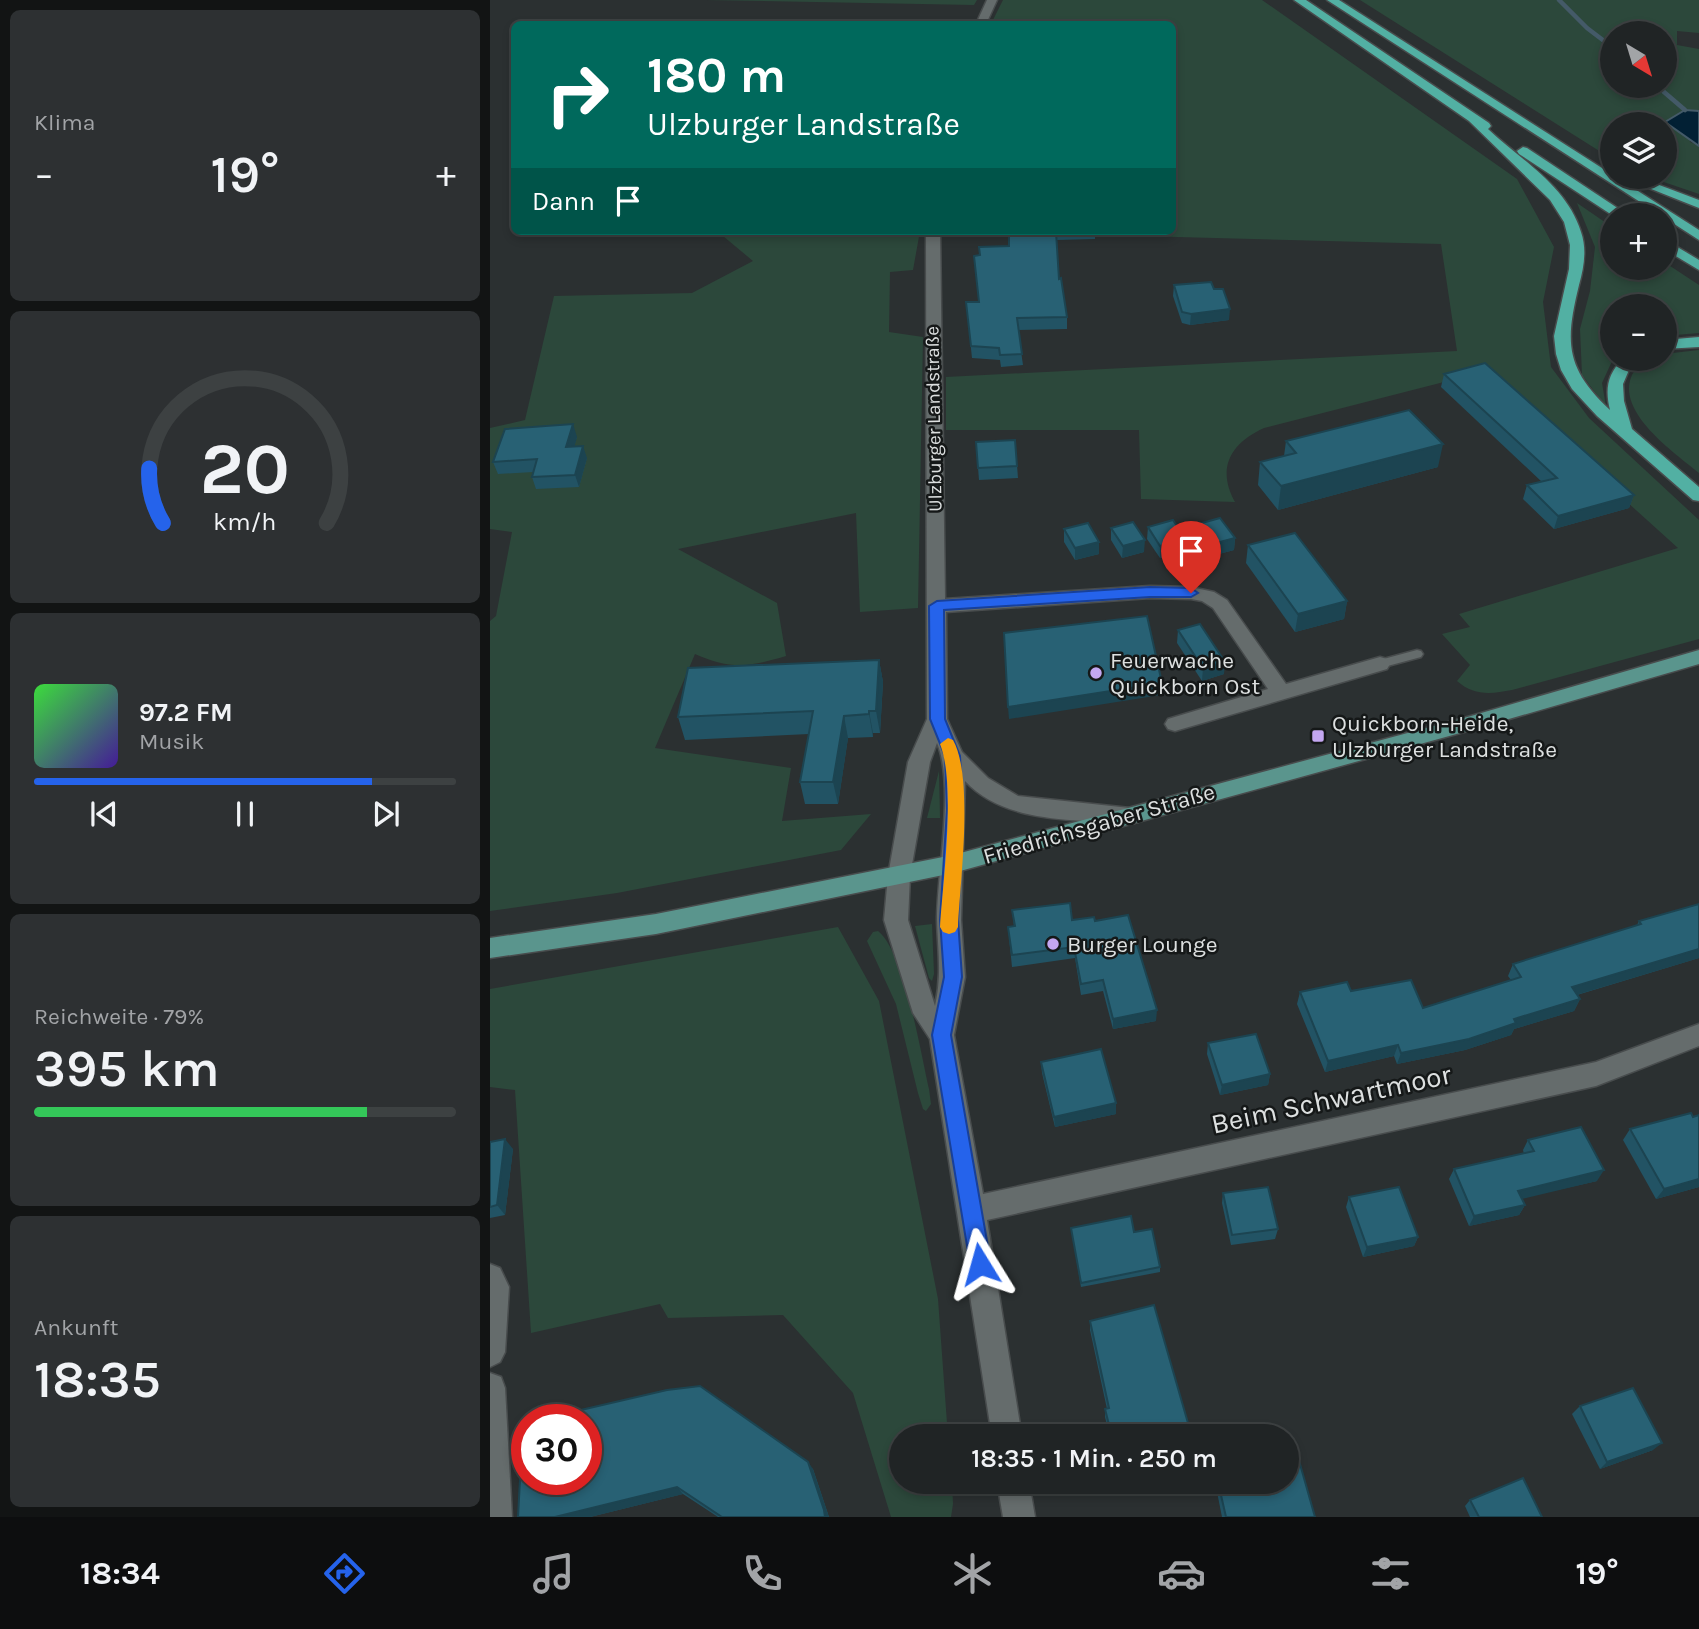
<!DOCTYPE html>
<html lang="de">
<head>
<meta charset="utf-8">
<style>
  body { margin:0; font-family:Karla,sans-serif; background:#2d3032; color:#f1f3f6; height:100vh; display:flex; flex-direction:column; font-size:26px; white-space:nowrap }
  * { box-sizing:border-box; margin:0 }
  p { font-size:23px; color:#a2a4a7 }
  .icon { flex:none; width:38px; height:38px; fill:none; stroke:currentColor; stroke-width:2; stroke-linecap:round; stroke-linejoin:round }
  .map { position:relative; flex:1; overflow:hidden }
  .drawer { display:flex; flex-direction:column; gap:10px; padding:10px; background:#121414; width:490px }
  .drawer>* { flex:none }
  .hud { position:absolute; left:21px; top:21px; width:665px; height:214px; border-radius:10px; box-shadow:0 4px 10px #0003,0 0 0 2px #3d4142; background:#00695c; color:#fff; overflow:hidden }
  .needle { width:46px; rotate:142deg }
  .tools { position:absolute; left:1110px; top:21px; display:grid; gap:14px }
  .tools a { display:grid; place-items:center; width:77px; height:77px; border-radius:50%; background:#202425; box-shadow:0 4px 10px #0003,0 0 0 2px #3d4142; font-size:35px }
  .speed { position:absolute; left:21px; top:1404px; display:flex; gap:14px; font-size:35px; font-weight:700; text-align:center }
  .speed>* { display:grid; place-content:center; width:91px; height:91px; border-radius:50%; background:#202425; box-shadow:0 4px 10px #0003,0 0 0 2px #3d4142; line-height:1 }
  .speed .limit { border:10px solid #d22; background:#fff; color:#111 }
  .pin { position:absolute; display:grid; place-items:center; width:60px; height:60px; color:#fff; margin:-72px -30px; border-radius:50% 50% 50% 0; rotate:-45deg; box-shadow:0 0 7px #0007 }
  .pin .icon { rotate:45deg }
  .me { position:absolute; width:77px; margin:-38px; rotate:352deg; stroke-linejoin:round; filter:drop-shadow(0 0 5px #0008) }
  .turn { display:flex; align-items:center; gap:24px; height:147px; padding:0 21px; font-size:32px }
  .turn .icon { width:91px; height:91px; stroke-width:2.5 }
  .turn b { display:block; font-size:49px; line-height:60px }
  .then { display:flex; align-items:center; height:66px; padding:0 21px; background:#0003; gap:14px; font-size:26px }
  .big { font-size:52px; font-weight:600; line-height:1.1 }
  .drawer .card { flex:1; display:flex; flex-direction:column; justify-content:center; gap:10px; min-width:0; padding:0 24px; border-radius:10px; background:#2d3032 }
  .drawer .dial { align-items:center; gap:0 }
  .dial svg { height:182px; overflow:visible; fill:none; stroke:#3d4142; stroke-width:7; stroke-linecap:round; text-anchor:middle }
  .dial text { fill:#f1f3f6; stroke:none }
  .song { display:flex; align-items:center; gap:21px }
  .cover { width:84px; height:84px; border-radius:10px; background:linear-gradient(135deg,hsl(120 70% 55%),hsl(260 70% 35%)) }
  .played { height:7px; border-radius:4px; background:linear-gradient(90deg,#2563eb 80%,#3d4142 80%) }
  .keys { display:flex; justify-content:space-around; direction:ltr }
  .heat { display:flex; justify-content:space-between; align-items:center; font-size:38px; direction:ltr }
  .charge { height:10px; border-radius:5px; background:linear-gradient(90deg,#34c759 79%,#3d4142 0) }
  .trip { position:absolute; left:399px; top:1424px; width:410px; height:70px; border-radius:35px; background:#202425; box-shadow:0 4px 10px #0003,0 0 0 2px #3d4142; font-weight:600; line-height:70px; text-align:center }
  .tabs { display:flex; height:112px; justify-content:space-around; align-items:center; background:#0d0e0f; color:#a2a4a7 }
  .tabs .icon { width:49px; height:49px }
  .tabs .active { color:#2563eb }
  .tabs b { font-size:32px; color:#f1f3f6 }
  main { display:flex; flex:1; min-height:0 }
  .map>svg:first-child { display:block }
</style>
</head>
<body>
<main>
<section class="drawer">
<div class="card"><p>Klima</p>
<div class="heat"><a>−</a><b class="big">19°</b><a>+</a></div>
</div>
<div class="card dial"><svg viewBox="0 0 100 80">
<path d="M14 69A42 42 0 1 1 86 69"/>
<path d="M14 69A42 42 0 0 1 8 45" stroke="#2563eb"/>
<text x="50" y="56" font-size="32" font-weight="700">20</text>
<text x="50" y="72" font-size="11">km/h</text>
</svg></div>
<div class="card">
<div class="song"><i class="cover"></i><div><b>97.2 FM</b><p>Musik</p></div></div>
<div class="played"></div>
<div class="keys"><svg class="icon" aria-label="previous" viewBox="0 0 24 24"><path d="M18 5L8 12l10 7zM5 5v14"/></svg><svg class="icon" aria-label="pause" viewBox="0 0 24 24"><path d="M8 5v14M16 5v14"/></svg><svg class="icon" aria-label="next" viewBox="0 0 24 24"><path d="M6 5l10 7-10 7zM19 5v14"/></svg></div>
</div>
<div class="card"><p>Reichweite · 79%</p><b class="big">395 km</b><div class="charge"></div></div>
<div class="card"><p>Ankunft</p><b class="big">18:35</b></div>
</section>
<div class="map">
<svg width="1209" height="1517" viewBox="0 0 1209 1517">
  <rect width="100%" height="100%" fill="#2b3031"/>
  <!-- green -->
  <g fill="#2c483b" fill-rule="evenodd">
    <path d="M216 0H487L484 5Z"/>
    <path d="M513 0H772L1027 179 1064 247 1053 302 1061 367 1099 418 1209 520V639L1022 690C1001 694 984 696 967 681L980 665 952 634 980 627 969 614 1188 548 993 372 774 428C741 443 726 468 745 502L651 499 649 430H456V377L967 351 951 244 611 235 612 231H682V24H501Z"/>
    <path d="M870 0H1209V33L1187 31V45L1209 49V111L1195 110 1200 142 1209 146V194L1159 177H1174V124H1122V159ZM1122 33H1174V86H1122Z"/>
    <path d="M1087 203 1122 227V268H1174V262L1209 285V333L1174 336V306H1122L1123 359 1112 383 1116 407 1092 375 1090 329 1100 291 1105 247Z"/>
    <path d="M227 231H430L423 270 400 272 399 332 433 337 428 608 370 612 366 513 188 549 287 603 296 656C259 667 241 670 205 654L165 748 301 768 292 821 381 814 351 850 127 893 0 911V621L6 616 22 532 0 529V428L35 420 64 296 202 293 263 261Z"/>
    <path d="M1209 350V473C1185 453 1125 412 1142 375 1148 363 1162 359 1174 359V354Z"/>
    <path d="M449 771 450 818H437Z"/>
    <path d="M442 924 444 974 442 981 439 978 425 926Z"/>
    <path d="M348 927 389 1001 448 1299 458 1437H411V1482H462L463 1504 461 1517H401L363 1393 293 1315 178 1318 170 1304 41 1333 25 1090 0 1087V989Z"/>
    <path d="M388 931C414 951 431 1054 439 1089L441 1104 436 1111 433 1109 428 1093 406 1004 377 941 383 932Z"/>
  </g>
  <!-- water -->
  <path fill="#022034" stroke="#445a68" stroke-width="2" d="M1195 110 1209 111V146L1175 122Z"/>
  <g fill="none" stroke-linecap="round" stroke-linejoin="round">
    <!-- stream -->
    <g stroke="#445a68" stroke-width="4.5">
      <path d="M1069 0 1097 28 1122 47"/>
      <path d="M1167 86 1195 110"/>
    </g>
    <defs>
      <path id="lane" d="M927 650 931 651 933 654 931 657 890 668 884 664 886 661Z"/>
      <g id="street">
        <path d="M497 0H507L496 24H486Z"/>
        <path d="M436 231H450L455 599 660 586 701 587 724 592 737 600 796 684 890 657 897 659 900 664 897 669 685 731 678 729 675 724 678 719 778 689 723 608 712 601 701 599 660 598 456 612 457 719 472 752 498 778 528 796 640 808 648 810 651 816 648 822 640 824C585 819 515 824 475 781L471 920 475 977 464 1035 493 1194 1106 1062 1209 1024V1046L1106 1086 497 1220 532 1437H502L440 1039 423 1013 394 920 398 876 418 762 437 719ZM447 743C465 786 447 872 447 920 448 953 452 974 445 1006L418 920 420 876 440 762Z"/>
        <path d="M0 1264 10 1268 19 1287 15 1352 10 1362 0 1367Z"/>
        <path d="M0 1373 11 1377 15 1388 22 1517H0Z"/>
        <path d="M507 1482H539L545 1517H513Z"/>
      </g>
      <path id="primary" d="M1209 650V664L981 730 463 873 166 934 0 958V938L166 914 463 855 981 716Z"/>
      <g id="highway">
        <path d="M804 0H816L999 123 1001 126 998 129C1031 160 1077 186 1091 232 1097 249 1094 267 1089 285 1075 342 1075 368 1120 410 1115 390 1117 374 1133 359H1148L1139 370 1133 384 1134 401 1142 429 1209 487V501L1203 500 1107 416 1082 389 1071 370 1066 354 1064 336 1079 269 1080 245 1074 222 1060 200 979 121Z"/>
        <path d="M837 0H849L1209 230V240Z"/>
        <path d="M1033 147 1037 148 1138 215H1122L1029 154 1027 151Z"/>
        <path d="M1131 177H1148L1209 200V208Z"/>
        <path d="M1174 239 1209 260V270L1174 249Z"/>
        <path d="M1209 337V347L1174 349V340Z"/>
      </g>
    </defs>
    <!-- lane casing -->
    <use href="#lane" stroke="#484c4d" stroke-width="3"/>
    <!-- street casing -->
    <use href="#street" stroke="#484c4d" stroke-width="3"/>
    <!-- primary casing -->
    <use href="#primary" stroke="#484c4d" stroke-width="3"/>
    <!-- highway casing -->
    <use href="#highway" stroke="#484c4d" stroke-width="3"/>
    <!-- lane -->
    <use href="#lane" fill="#656c6c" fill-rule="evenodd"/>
    <!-- street -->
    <use href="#street" fill="#656c6c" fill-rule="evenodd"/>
    <!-- primary -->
    <use href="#primary" fill="#5a958d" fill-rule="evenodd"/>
    <!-- highway -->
    <use href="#highway" fill="#52b0a3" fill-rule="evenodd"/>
  </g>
  <!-- wall -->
  <g fill="#225364">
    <path d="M546 231H605V239L566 240 569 279 577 317V329L528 330 533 365 511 367 510 360 482 358 476 302H488L490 255 519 246 546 232Z"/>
    <path d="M684 285 724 289 739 320 700 325 692 323 683 296Z"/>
    <path d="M954 374 1144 495 1139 508 1064 529 1033 499 1037 485 1052 482 951 387Z"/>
    <path d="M87 437 84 446 97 458 89 487 46 489 42 477 43 472 8 474 3 462Z"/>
    <path d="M525 440 528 478 489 480 486 442Z"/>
    <path d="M796 441 948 467 788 510 768 485 770 462 794 456Z"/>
    <path d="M701 526 745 538 744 550 714 558 700 538Z"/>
    <path d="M658 527 696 540 695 552 670 558 657 539Z"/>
    <path d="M621 528 654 552 632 558 621 540Z"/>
    <path d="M574 529 609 554 585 560 574 542Z"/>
    <path d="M758 545 857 601 854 619 805 632 756 563Z"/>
    <path d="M688 630 734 674 712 681 687 643Z"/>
    <path d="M389 660 393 682 390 733H383V737L358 738 348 804H315L310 782 319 734 195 740 188 717Z"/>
    <path d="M1209 904V958L1087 995 1090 999 1084 1011 1024 1029 1021 1035 975 1050 907 1064 904 1056 835 1072 807 1004 810 992 861 991 933 1008 1021 980 1018 976 1023 964 1147 925 1149 921Z"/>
    <path d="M522 910 582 920 605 921 666 1021 623 1029 613 991 591 995 585 958 522 967 518 927 524 926Z"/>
    <path d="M718 1043 780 1074 778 1085 730 1095 717 1054Z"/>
    <path d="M551 1062 626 1103V1114L565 1127 552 1073Z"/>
    <path d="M1209 1115V1187L1166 1199 1133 1140 1140 1129Z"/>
    <path d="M1038 1140 1107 1181 1032 1198 1035 1205 1029 1215 979 1226 959 1179 964 1169 1034 1154 1033 1150Z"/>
    <path d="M0 1142 23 1149 15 1215 0 1218Z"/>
    <path d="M733 1193 788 1229 785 1239 741 1245 732 1203Z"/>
    <path d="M859 1197 928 1237 924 1246 873 1257 856 1207Z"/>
    <path d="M581 1228 644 1232 670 1267V1272L591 1287Z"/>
    <path d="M600 1321 702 1437H620L615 1417V1409H617L600 1330Z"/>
    <path d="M177 1390 323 1469 339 1517H228L193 1494 100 1517H28Z"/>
    <path d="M1090 1406 1163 1450 1110 1469 1082 1414Z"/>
    <path d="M725 1482H796L825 1517H732Z"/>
    <path d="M980 1500 1052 1517H980L975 1506Z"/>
  </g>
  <!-- shaded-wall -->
  <g fill="#1c4451">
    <path d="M740 309 739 320 700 325 701 314Z"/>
    <path d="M83 424 87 437 81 459 76 447Z"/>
    <path d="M953 444 948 467 788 510 791 486Z"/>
    <path d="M93 446 97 458 89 487 85 475Z"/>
    <path d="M1144 495 1139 508 1064 529 1068 516Z"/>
    <path d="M745 538 744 550 714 558 715 546Z"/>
    <path d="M655 540 654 552 632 558 633 546Z"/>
    <path d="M696 540 695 552 670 558V546Z"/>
    <path d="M609 542V554L585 560V548Z"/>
    <path d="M857 601 854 619 805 632 808 614Z"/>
    <path d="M389 660 393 682 390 733 386 711Z"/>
    <path d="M735 662 734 674 712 681 713 668Z"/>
    <path d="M672 683 671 695 519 719 518 707Z"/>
    <path d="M379 711 383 733V737L379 714Z"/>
    <path d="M354 716 358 738 348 804 343 782Z"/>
    <path d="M1209 949V958L1076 998 1082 987Z"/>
    <path d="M1090 999 1084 1011 1024 1029 1021 1035 975 1050 907 1064 911 1053Z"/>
    <path d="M667 1010 666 1021 623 1029V1019Z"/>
    <path d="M908 1045 904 1056 835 1072 838 1061Z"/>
    <path d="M780 1074 778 1085 730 1095 732 1085Z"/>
    <path d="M626 1103V1114L565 1127 564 1117Z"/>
    <path d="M15 1139 23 1149 15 1215 7 1205Z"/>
    <path d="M1114 1170 1107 1181 1023 1201 1028 1191Z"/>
    <path d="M1209 1179V1187L1166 1199 1174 1189Z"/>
    <path d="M1035 1205 1029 1215 979 1226 984 1216Z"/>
    <path d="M928 1237 924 1246 873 1257 877 1247Z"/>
    <path d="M1172 1443 1163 1450 1110 1469 1117 1462Z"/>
    <path d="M318 1462 323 1469 339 1517H335Z"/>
    <path d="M187 1487 193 1494 100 1517H65Z"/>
  </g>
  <!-- building -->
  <g fill="#286174" stroke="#1c4451" stroke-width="2">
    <path d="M566 232 569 279 571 278 577 317 527 318 532 354 510 355 509 348 481 346 476 302H489L484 256 490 255 489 247 519 246V233Z"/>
    <path d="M721 282 724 289H733L740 309 701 314 692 312 684 285Z"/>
    <path d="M995 363 1144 495 1068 516 1037 485 1067 478 954 374Z"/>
    <path d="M919 410 953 444 791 486 770 462 806 453 796 441Z"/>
    <path d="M83 424 76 447 93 446 85 475 42 477 47 459 3 462 15 429Z"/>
    <path d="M525 440 527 466 488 468 486 442Z"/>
    <path d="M730 518 745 538 715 546 701 526Z"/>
    <path d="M683 520 696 540 670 546 658 527Z"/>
    <path d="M643 522 655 540 633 546 621 528Z"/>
    <path d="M598 523 609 542 585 548 574 529Z"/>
    <path d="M805 533 857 601 808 614 758 545Z"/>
    <path d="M657 616 672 683 518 707 514 633Z"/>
    <path d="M710 624 735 662 713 668 688 630Z"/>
    <path d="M389 660 386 711H379V714L354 716 343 782H310L323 711 188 717 198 668Z"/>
    <path d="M580 903 582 920 604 917 605 921 638 915 667 1010 623 1019 613 980 591 984 584 947 522 955 518 927 525 926 522 910Z"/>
    <path d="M1209 904V949L1082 987 1090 999 1024 1019 1026 1023 979 1039 911 1053 908 1045 838 1061 810 992 857 982 861 991 921 980 933 1008 1031 977 1023 964 1151 924 1149 921Z"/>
    <path d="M766 1034 780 1074 732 1085 718 1043Z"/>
    <path d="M611 1049 626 1103 564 1117 551 1062Z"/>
    <path d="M1201 1113 1203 1117 1209 1115V1179L1174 1189 1140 1129Z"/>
    <path d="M1091 1127 1114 1170 1028 1191 1035 1205 984 1216 964 1169 1044 1151 1038 1140Z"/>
    <path d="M15 1139 7 1205 0 1207V1142Z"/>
    <path d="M778 1187 788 1229 742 1235 733 1193Z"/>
    <path d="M909 1187 928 1237 877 1247 859 1197Z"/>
    <path d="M641 1216 644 1232 662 1229 670 1267 591 1283 581 1228Z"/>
    <path d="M664 1305 702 1437H622L615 1409 619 1408 600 1321Z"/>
    <path d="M210 1386 318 1462 334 1510 335 1517H232L187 1487 65 1517H28L33 1424 37 1423V1479H96V1419H52L177 1390Z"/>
    <path d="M1143 1388 1172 1443 1117 1462 1090 1406Z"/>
    <path d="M808 1457 825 1517H736L728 1482H796V1459Z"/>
    <path d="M1033 1478 1052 1517H989L980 1500Z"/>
  </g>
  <!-- route -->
  <path fill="#2563eb" stroke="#184099" stroke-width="2" d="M660 587 701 588 708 593 701 597H660L454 610 455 719 470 756 473 810 468 920 472 977 461 1035 501 1264 498 1271 490 1274 483 1271 480 1264 442 1035 454 977 450 920 457 810 455 756 440 719 439 606 447 601Z"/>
  <!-- slow -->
  <path fill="#f59e0b" d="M458 738 463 740C484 778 470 881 468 927L465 932 459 934 453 932 450 927C453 881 466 784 450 744Z"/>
  <!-- markers -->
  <g fill="#c4a7f1" stroke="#151818" stroke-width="2.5">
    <circle cx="606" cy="673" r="7"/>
    <rect x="821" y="729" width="14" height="14" rx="3.5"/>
    <circle cx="563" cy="944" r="7"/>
  </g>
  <g text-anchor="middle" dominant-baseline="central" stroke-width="5" stroke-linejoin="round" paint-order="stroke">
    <!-- far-street labels -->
    <g font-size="19" fill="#dde0e0" stroke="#151818">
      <text transform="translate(444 419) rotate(-91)">Ulzburger Landstraße</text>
    </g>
    <!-- poi labels -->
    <g font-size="23" fill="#dde0e0" stroke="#151818" text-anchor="start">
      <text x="620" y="660">Feuerwache<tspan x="620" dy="26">Quickborn Ost</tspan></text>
      <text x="842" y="723">Quickborn-Heide,<tspan x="842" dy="26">Ulzburger Landstraße</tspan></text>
      <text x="577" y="944">Burger Lounge</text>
    </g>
    <!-- street labels -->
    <g font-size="23" fill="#dde0e0" stroke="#151818">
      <text transform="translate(609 824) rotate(-16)">Friedrichsgaber Straße</text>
    </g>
    <!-- near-street labels -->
    <g font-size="28" fill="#dde0e0" stroke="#151818">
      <text transform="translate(841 1099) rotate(-12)">Beim Schwartmoor</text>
    </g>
  </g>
</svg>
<div class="tools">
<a><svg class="needle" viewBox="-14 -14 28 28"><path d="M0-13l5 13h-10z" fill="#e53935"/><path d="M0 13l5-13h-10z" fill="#a2a4a7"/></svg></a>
<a><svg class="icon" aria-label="layers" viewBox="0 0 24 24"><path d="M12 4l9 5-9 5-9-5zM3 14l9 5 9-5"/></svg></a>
<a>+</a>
<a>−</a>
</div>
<div class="speed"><div class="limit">30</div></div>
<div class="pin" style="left:701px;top:593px;background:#d93025"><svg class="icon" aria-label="arrive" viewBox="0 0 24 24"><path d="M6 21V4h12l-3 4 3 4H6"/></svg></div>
<svg class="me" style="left:490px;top:1264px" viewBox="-20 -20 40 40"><path d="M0-17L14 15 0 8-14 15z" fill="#2563eb" stroke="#fff" stroke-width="4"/></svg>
<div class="trip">18:35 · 1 Min. · 250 m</div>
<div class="hud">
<div class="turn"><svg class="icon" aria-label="right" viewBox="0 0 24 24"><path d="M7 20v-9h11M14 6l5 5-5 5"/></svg><div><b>180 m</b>Ulzburger Landstraße</div></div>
<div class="then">Dann<svg class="icon" aria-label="arrive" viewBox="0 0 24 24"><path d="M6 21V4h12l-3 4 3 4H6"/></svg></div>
</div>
</div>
</main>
<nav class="tabs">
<b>18:34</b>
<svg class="icon active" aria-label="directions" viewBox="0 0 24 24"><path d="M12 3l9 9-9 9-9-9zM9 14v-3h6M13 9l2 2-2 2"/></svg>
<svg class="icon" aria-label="music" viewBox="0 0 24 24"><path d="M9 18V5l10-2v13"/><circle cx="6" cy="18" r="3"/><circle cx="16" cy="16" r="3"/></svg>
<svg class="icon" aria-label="phone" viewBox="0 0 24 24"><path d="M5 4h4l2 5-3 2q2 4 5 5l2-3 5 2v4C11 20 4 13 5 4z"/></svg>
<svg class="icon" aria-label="climate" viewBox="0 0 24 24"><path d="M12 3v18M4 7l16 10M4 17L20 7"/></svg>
<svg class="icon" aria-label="car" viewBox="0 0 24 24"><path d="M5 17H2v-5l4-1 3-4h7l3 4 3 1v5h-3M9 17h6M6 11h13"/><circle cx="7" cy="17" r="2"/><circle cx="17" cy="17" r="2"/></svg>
<svg class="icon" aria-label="filters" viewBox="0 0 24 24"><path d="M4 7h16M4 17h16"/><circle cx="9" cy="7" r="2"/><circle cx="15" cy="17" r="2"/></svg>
<b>19°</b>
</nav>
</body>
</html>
